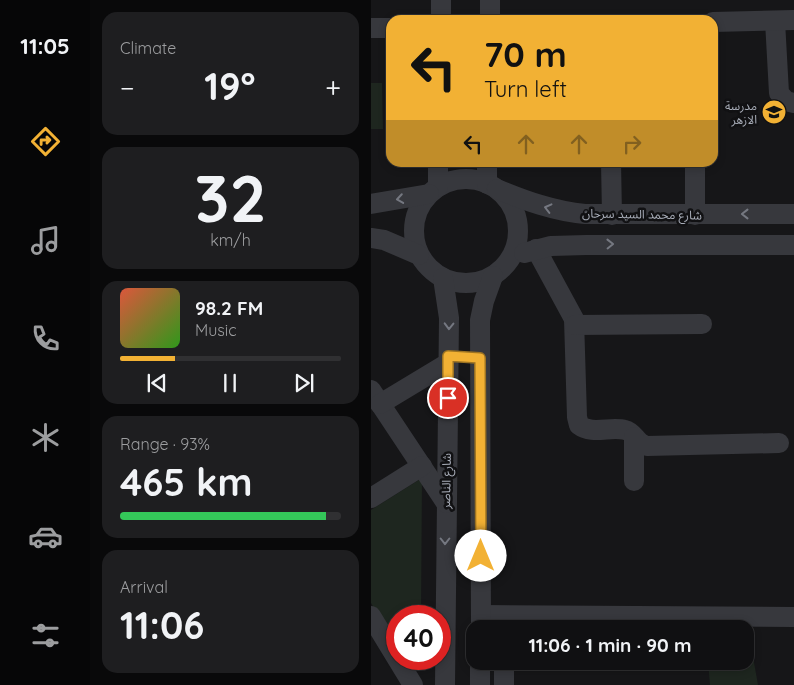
<!DOCTYPE html>
<html lang="en">
<head>
<meta charset="utf-8">
<style>
  body { margin:0; font-family:Quicksand,"Noto Sans Arabic",sans-serif; background:#1e1e20; color:#f1f3f6; height:100vh; display:flex; flex-direction:column; font-size:19px; white-space:nowrap }
  * { box-sizing:border-box; margin:0 }
  p { font-size:16px; color:#9c9d9f }
  .icon { flex:none; width:28px; height:28px; fill:none; stroke:currentColor; stroke-width:2; stroke-linecap:round; stroke-linejoin:round }
  .map { position:relative; flex:1; overflow:hidden }
  .panel { display:flex; flex-direction:column; gap:12px; padding:12px; background:#09090a; width:281px }
  .panel>* { flex:none }
  .hud { position:absolute; left:15px; top:15px; width:332px; height:152px; border-radius:15px; box-shadow:0 2px 8px #0003,0 0 0 1px #303032; background:#f2b134; color:#111; overflow:hidden }
  .speed { position:absolute; left:15px; top:605px; display:flex; gap:10px; font-size:25px; font-weight:700; text-align:center }
  .speed>* { display:grid; place-content:center; width:65px; height:65px; border-radius:50%; background:#101012; box-shadow:0 2px 8px #0003,0 0 0 1px #303032; line-height:1 }
  .speed .limit { border:8px solid #d22; background:#fff; color:#111 }
  .pin { position:absolute; display:grid; place-items:center; width:42px; height:42px; color:#fff; margin:-21px; border:2px solid #fff; border-radius:50%; box-shadow:0 1px 5px #0007 }
  .me { position:absolute; width:55px; margin:-28px; rotate:0deg; stroke-linejoin:round; filter:drop-shadow(0 0 4px #0008) }
  .turn { display:flex; align-items:center; gap:18px; height:105px; padding:0 15px; font-size:22px }
  .turn .icon { width:65px; height:65px; stroke-width:2.5 }
  .turn b { display:block; font-size:35px; line-height:42px }
  .lanes { display:flex; align-items:center; height:48px; padding:0 15px; background:#0003; justify-content:center; gap:25px; direction:ltr }
  .lanes .off { opacity:.35 }
  .big { font-size:38px; font-weight:700; line-height:1.1 }
  .panel .card { flex:1; display:flex; flex-direction:column; justify-content:center; gap:8px; min-width:0; padding:0 18px; border-radius:15px; background:#1e1e20 }
  .panel .dial { align-items:center; gap:0 }
  .dial b { font-size:65px; line-height:1 }
  .song { display:flex; align-items:center; gap:15px }
  .cover { width:60px; height:60px; border-radius:8px; background:linear-gradient(135deg,hsl(10 70% 55%),hsl(110 70% 35%)) }
  .played { height:5px; border-radius:2px; background:linear-gradient(90deg,#f2b134 25%,#303032 25%) }
  .keys { display:flex; justify-content:space-around; direction:ltr }
  .heat { display:flex; justify-content:space-between; align-items:center; font-size:28px; direction:ltr }
  .charge { height:8px; border-radius:4px; background:linear-gradient(90deg,#34c759 93%,#303032 0) }
  .trip { position:absolute; left:95px; top:620px; width:288px; height:50px; border-radius:15px; background:#101012; box-shadow:0 2px 8px #0003,0 0 0 1px #303032; font-weight:700; line-height:50px; text-align:center }
  main { display:flex; flex:1; min-height:0 }
  .tabs { display:flex; flex-direction:column; width:90px; justify-content:space-around; align-items:center; background:#060607; color:#9c9d9f }
  .tabs .icon { width:35px; height:35px }
  .tabs .on { color:#f2b134 }
  .tabs b { font-size:22px; color:#f1f3f6 }
  .map>svg:first-child { display:block }
</style>
</head>
<body>
<main>
<nav class="tabs">
<b>11:05</b>
<svg class="icon on" aria-label="directions" viewBox="0 0 24 24"><path d="M12 3l9 9-9 9-9-9zM9 14v-3h6M13 9l2 2-2 2"/></svg>
<svg class="icon" aria-label="music" viewBox="0 0 24 24"><path d="M9 18V5l10-2v13"/><circle cx="6" cy="18" r="3"/><circle cx="16" cy="16" r="3"/></svg>
<svg class="icon" aria-label="phone" viewBox="0 0 24 24"><path d="M5 4h4l2 5-3 2q2 4 5 5l2-3 5 2v4C11 20 4 13 5 4z"/></svg>
<svg class="icon" aria-label="climate" viewBox="0 0 24 24"><path d="M12 3v18M4 7l16 10M4 17L20 7"/></svg>
<svg class="icon" aria-label="car" viewBox="0 0 24 24"><path d="M5 17H2v-5l4-1 3-4h7l3 4 3 1v5h-3M9 17h6M6 11h13"/><circle cx="7" cy="17" r="2"/><circle cx="17" cy="17" r="2"/></svg>
<svg class="icon" aria-label="filters" viewBox="0 0 24 24"><path d="M4 7h16M4 17h16"/><circle cx="9" cy="7" r="2"/><circle cx="15" cy="17" r="2"/></svg>
</nav>
<section class="panel">
<div class="card"><p>Climate</p>
<div class="heat"><a>−</a><b class="big">19°</b><a>+</a></div>
</div>
<div class="card dial"><b>32</b><p>km/h</p></div>
<div class="card">
<div class="song"><i class="cover"></i><div><b>98.2 FM</b><p>Music</p></div></div>
<div class="played"></div>
<div class="keys"><svg class="icon" aria-label="previous" viewBox="0 0 24 24"><path d="M18 5L8 12l10 7zM5 5v14"/></svg><svg class="icon" aria-label="pause" viewBox="0 0 24 24"><path d="M8 5v14M16 5v14"/></svg><svg class="icon" aria-label="next" viewBox="0 0 24 24"><path d="M6 5l10 7-10 7zM19 5v14"/></svg></div>
</div>
<div class="card"><p>Range · 93%</p><b class="big">465 km</b><div class="charge"></div></div>
<div class="card"><p>Arrival</p><b class="big">11:06</b></div>
</section>
<div class="map">
<svg width="423" height="685" viewBox="0 0 423 685">
  <rect width="100%" height="100%" fill="#161618"/>
  <!-- green -->
  <g fill="#1e261f">
    <path d="M0 83H11L12 129H0Z"/>
    <path d="M51 478 50 616H26V646L0 603V510Z"/>
    <path d="M374 651H381L387 685H339L337 661H374Z"/>
  </g>
  <g fill="none" stroke-linecap="round" stroke-linejoin="round">
    <!-- minor -->
    <g stroke="#37383d" stroke-width="20">
      <path d="M70 20V0"/>
      <path d="M119 20V0"/>
      <path d="M404 21 408 93 415 101 423 103"/>
      <path d="M342 22 423 20"/>
      <path d="M0 28H20"/>
      <path d="M240 162 241 215"/>
      <circle cx="95" cy="231" r="52"/>
      <path d="M116 184V162"/>
      <path d="M67 187V162"/>
      <path d="M126 189C155 201 183 211 214 214H423"/>
      <path d="M0 204 58 194"/>
      <path d="M324 215V162"/>
      <path d="M0 238 13 240 48 255"/>
      <path d="M165 249 203 319 206 417 208 425C221 435 240 426 254 430 264 432 265 444 276 446L408 443"/>
      <path d="M153 253 180 246 215 245H423"/>
      <path d="M72 278 78 318 74 685"/>
      <path d="M204 325 331 324"/>
      <path d="M0 390 75 503"/>
      <path d="M9 404 77 363"/>
      <path d="M263 481V437"/>
      <path d="M0 498 51 466"/>
      <path d="M111 615 423 617"/>
      <path d="M0 616 42 685"/>
      <path d="M110 629 109 320 113 301 122 276"/>
      <path d="M109 685V661"/>
      <path d="M133 685V661"/>
    </g>
  </g>
  <!-- one-way arrows -->
  <defs><path id="oneway-chevron" d="M-2-3.5L2.5 0L-2 3.5" fill="none" stroke-width="1.6" stroke-linecap="round" stroke-linejoin="round" transform="scale(1.25)"/></defs>
  <g stroke="#757881">
    <use href="#oneway-chevron" transform="translate(29 199) rotate(171)"/>
    <use href="#oneway-chevron" transform="translate(177 208) rotate(-166)"/>
    <use href="#oneway-chevron" transform="translate(374 214) rotate(180)"/>
    <use href="#oneway-chevron" transform="translate(239 244) rotate(-1)"/>
    <use href="#oneway-chevron" transform="translate(78 326) rotate(91)"/>
    <use href="#oneway-chevron" transform="translate(74 541) rotate(90)"/>
  </g>
  <g fill="none" stroke-linecap="round" stroke-linejoin="round">
    <defs>
      <path id="route" d="M77 398V356L109 358 110 556"/>
    </defs>
    <!-- route casing -->
    <use href="#route" stroke="#9d7322" stroke-width="12"/>
    <!-- route -->
    <use href="#route" stroke="#f2b134" stroke-width="9"/>
  </g>
  <!-- icons -->
  <defs>
    <symbol id="school-disc" viewBox="-11 -11 22 22"><circle r="9.5" fill="#f2b134" stroke="#111113"/><path d="M0-5L7-2L0 1L-7-2ZM-4 1L0 2.5L4 1V4Q0 6-4 4Z" fill="#111"/></symbol>
  </defs>
  <g fill-rule="evenodd">
    <use href="#school-disc" x="389" y="98" width="28" height="28"/>
  </g>
  <g text-anchor="middle" dominant-baseline="central" stroke-width="5" stroke-linejoin="round" paint-order="stroke">
    <!-- poi labels -->
    <g font-size="12" fill="#a8adb8" stroke="#111113" text-anchor="end">
      <text x="386" y="105">مدرسة<tspan x="386" dy="14">الازهر</tspan></text>
    </g>
    <!-- street labels -->
    <g font-size="12" fill="#a8adb8" stroke="#111113">
      <text transform="translate(271 214) rotate(1)">شارع محمد السيد سرحان</text>
      <text transform="translate(75 481) rotate(-89)">شارع الناصر</text>
    </g>
  </g>
</svg>
<div class="speed"><div class="limit">40</div></div>
<div class="pin" style="left:77px;top:398px;background:#d93025"><svg class="icon" aria-label="arrive" viewBox="0 0 24 24"><path d="M6 21V4h12l-3 4 3 4H6"/></svg></div>
<svg class="me" style="left:110px;top:556px" viewBox="-20 -20 40 40"><circle r="19" fill="#fff"/><path d="M0-13L10 11 0 6-10 11z" fill="#f2b134"/></svg>
<div class="trip">11:06 · 1 min · 90 m</div>
<div class="hud">
<div class="turn"><svg class="icon" aria-label="left" viewBox="0 0 24 24"><path d="M17 20v-9H6M10 6l-5 5 5 5"/></svg><div><b>70 m</b>Turn left</div></div>
<div class="lanes"><svg class="icon" aria-label="left" viewBox="0 0 24 24"><path d="M17 20v-9H6M10 6l-5 5 5 5"/></svg><svg class="icon off" aria-label="ahead" viewBox="0 0 24 24"><path d="M12 20V5M6 11l6-6 6 6"/></svg><svg class="icon off" aria-label="ahead" viewBox="0 0 24 24"><path d="M12 20V5M6 11l6-6 6 6"/></svg><svg class="icon off" aria-label="right" viewBox="0 0 24 24"><path d="M7 20v-9h11M14 6l5 5-5 5"/></svg></div>
</div>
</div>
</main>
</body>
</html>
